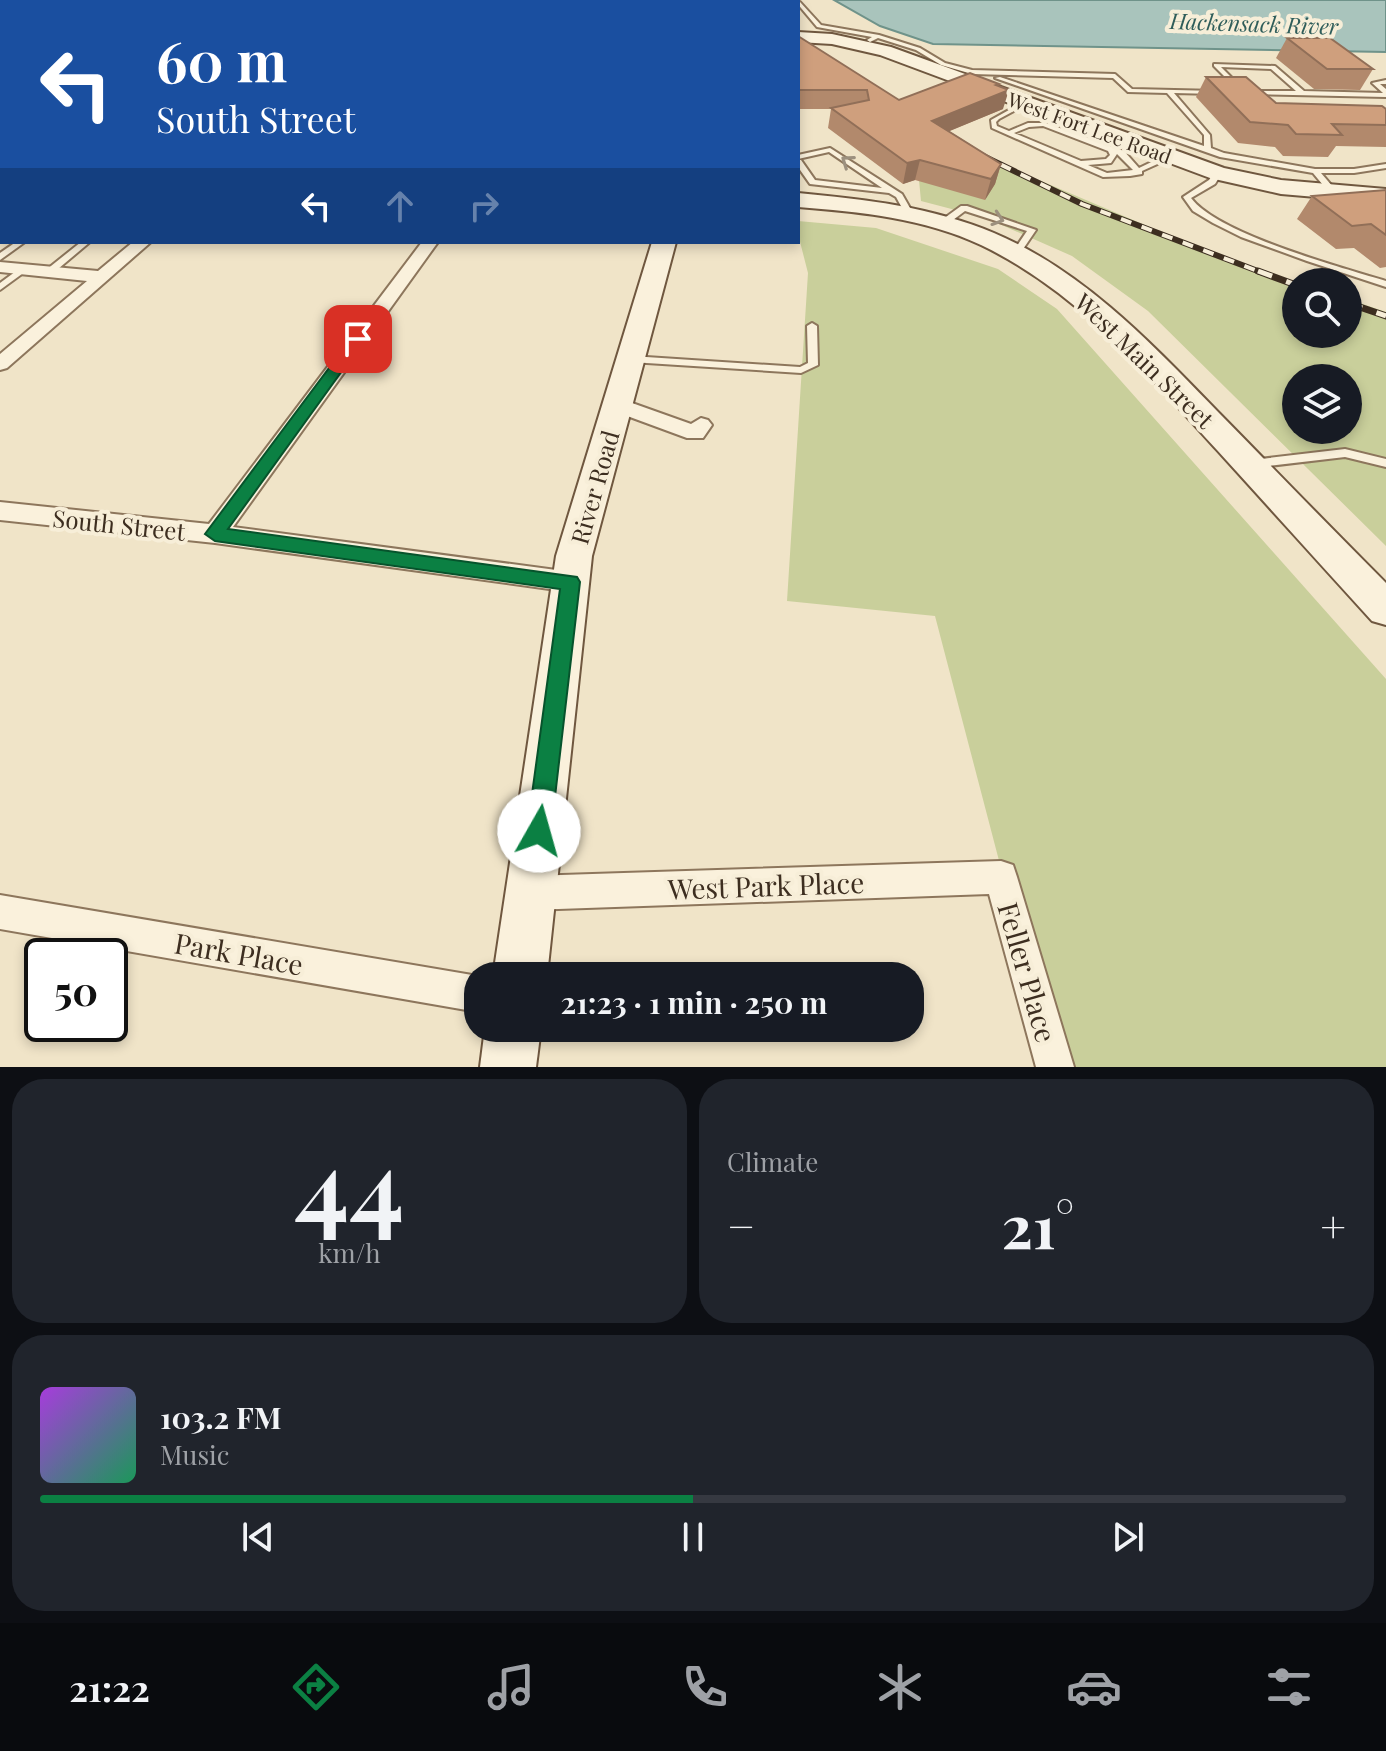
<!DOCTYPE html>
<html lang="en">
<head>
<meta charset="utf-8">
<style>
  body { margin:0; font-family:"Playfair Display",serif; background:#20242c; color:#f1f3f6; height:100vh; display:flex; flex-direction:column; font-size:30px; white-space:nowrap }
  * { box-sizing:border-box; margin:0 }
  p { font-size:26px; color:#9ea1a6 }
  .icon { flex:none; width:44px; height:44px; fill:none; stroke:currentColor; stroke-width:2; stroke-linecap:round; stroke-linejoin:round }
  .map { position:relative; height:1067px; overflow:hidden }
  .panel { display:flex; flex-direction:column; gap:12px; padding:12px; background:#0d0f14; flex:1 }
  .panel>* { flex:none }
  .hud { position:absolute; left:0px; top:0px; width:800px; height:244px; box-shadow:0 4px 12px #0003; background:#1a4fa0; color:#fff; overflow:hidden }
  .controls { position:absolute; left:1282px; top:268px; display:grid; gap:16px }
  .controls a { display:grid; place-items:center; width:80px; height:80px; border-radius:50%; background:#171b24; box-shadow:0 4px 12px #0003; font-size:40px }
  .speed { position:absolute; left:24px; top:938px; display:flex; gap:16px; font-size:40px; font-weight:700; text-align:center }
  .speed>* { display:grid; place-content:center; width:104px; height:104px; border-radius:50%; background:#171b24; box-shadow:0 4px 12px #0003; line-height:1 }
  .speed .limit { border:4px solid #111; border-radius:12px; background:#fff; color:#111 }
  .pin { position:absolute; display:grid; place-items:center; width:68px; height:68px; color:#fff; margin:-34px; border-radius:16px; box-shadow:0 4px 12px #0006 }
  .me { position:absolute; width:88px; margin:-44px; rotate:7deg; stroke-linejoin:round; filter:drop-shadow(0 0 6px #0008) }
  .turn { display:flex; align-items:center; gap:28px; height:168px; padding:0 24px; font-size:36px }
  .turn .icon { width:104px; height:104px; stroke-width:2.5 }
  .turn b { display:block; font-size:56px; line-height:68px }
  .lanes { display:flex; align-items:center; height:76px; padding:0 24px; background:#0003; justify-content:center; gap:40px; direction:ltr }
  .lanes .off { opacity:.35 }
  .big { font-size:60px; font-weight:700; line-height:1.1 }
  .panel .card { flex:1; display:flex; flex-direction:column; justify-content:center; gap:12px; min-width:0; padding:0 28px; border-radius:32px; background:#20242c }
  .panel .dial { align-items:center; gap:0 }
  .dial b { font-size:104px; line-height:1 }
  .song { display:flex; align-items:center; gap:24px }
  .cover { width:96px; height:96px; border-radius:12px; background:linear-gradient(135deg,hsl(280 70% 55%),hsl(150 70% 35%)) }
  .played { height:8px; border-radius:4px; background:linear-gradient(90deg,#0b8043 50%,#363941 50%) }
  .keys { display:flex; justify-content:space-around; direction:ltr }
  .heat { display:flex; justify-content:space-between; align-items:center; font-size:44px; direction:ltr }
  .panel .tiles { flex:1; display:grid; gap:12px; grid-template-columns:1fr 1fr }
  .card:last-child { grid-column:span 2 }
  .trip { position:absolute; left:464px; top:962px; width:460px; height:80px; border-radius:32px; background:#171b24; box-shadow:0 4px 12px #0003; font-weight:700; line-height:80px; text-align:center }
  .tabs { display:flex; height:128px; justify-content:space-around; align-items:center; background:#090b0e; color:#9ea1a6 }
  .tabs .icon { width:56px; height:56px }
  .tabs .active { color:#0b8043 }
  .tabs b { font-size:36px; color:#f1f3f6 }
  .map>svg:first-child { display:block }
</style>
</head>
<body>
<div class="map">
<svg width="1386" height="1067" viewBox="0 0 1386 1067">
  <rect width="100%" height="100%" fill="#f0e4c8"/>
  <!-- green -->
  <g fill="#c9cf9b" fill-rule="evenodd">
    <path d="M999 163 1213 254 1297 282 1296 334H1348V299L1386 312V546L1148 311 1072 256 986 218 921 201 919 180ZM1296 378H1348V430H1296Z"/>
    <path d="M798 221 876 228 998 269 1057 309 1386 679V1067H1053L935 616 787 601 808 273 798 234Z"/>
  </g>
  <!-- water -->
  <path fill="#a9c4bc" stroke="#6f938a" stroke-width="2" d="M834 0H1386V52L933 44 880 26Z"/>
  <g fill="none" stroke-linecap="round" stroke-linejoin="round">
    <defs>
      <g id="lane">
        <path d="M796 2H800L821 25 879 35 920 48 945 63 972 70 1115 74 1132 89 1217 91 1218 92 1215 94 1174 93 1210 135 1211 148 1224 153 1315 169H1354L1386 164V168L1354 173H1321L1339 194 1332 196 1313 173 1220 157 995 78 1000 77 1204 146V135L1167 93 1128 92 1113 78 972 74 941 65 916 50 878 38 870 42 867 40 872 37 817 27Z"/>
        <path d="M1214 64 1275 66 1304 91 1383 93 1372 83 1386 80V84H1380L1386 89V97L1249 94 1246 92 1247 91H1296L1271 69 1221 67 1242 88 1237 89 1214 66Z"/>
        <path d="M1025 101 1028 103 1027 104 999 119 996 122 997 126 1009 131 1028 123H1046L1124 151 1139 168 1166 155 1173 157 1142 171V174L1130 176 1103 177 992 128 991 120ZM1043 126 1108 151 1110 155 1106 159 1081 161 1014 133 1029 127ZM1117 154 1133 170 1107 173 1088 165 1111 163Z"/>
        <path d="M830 148 902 194 914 215 913 217H907L896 197 889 193 810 184 798 167V160H801L815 180 882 188 829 152 798 159V155Z"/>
        <path d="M1215 171 1222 173 1215 184 1191 198C1218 234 1340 267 1386 281V287L1307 261 1241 237 1213 223 1193 211 1183 197 1209 180Z"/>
        <path d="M961 206H967L1036 230 1019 255H1013L1012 253 1027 231 965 211 945 226H939V222Z"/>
        <path d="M16 242H25L0 260V253Z"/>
        <path d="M81 242H90L52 274H46V270Z"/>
        <path d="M23 266 27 269 26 271 0 290V283Z"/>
        <path d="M812 323 817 326 818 365 801 373 631 362 626 359 631 356 800 367 808 363 807 326Z"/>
        <path d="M1345 449 1386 459V467L1345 457 1252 468 1246 464 1252 460Z"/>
      </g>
      <g id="street">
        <path d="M0 0H13L2 5Z"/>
        <path d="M220 0H232L219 2Z"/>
        <path d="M416 0H427L415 2Z"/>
        <path d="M133 242H151L7 368 0 370V354L87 281 0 272V262L98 271Z"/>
        <path d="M422 242H438L233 527 571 572 580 575 584 582 580 589 571 592 215 543 0 520V502L209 524Z"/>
        <path d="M618 398 691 424 701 418 708 420 712 425 703 438H687L611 410 608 405Z"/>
        <path d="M1001 861 1013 865 1017 877 1074 1067H1036L989 894 530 910 518 905 513 893 518 881 530 876Z"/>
        <path d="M0 895 478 976V1012L0 929Z"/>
      </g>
      <g id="secondary">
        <rect x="680" y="0" width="16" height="2"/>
        <path d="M798 32 832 34 891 47 1224 168 1281 180 1386 189V203L1281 194 1210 178 880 55 832 44 798 42Z"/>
        <path d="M798 193C864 199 932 207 994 233 1084 271 1153 345 1220 414 1275 470 1330 527 1386 583V625L1372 621C1320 564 1269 507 1217 450 1147 373 1077 291 981 245 924 218 860 212 798 207Z"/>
        <path d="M652 242H676L592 556 547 976H493L556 556Z"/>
        <path d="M485 1028H541L536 1067H480Z"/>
      </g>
    </defs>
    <!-- lane casing -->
    <use href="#lane" stroke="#8d765c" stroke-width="4"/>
    <!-- street casing -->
    <use href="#street" stroke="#8d765c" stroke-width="4"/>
    <!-- secondary casing -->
    <use href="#secondary" stroke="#6f573f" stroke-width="4"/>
    <!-- lane -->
    <use href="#lane" fill="#faf1dc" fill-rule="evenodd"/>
    <!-- street -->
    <use href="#street" fill="#faf1dc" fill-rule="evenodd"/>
    <!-- secondary -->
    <use href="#secondary" fill="#faf1dc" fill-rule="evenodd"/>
    <defs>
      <path id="rail-far2" d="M97 2 101 0"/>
      <path id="rail-far1" d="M981 155 1082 204 1263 273"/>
      <g id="rail">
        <path d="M1258 271 1296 285"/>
        <path d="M1348 303 1386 316"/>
      </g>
    </defs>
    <!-- rail-far2 casing -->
    <use href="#rail-far2" stroke="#3d2e20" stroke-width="4"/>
    <!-- rail-far1 casing -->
    <use href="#rail-far1" stroke="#3d2e20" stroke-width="6"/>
    <!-- rail casing -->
    <use href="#rail" stroke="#3d2e20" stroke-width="7"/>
    <!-- rail-far2 -->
    <use href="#rail-far2" stroke="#f7eed8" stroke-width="3" stroke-dasharray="9" stroke-linecap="butt"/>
    <!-- rail-far1 -->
    <use href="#rail-far1" stroke="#f7eed8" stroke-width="4" stroke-dasharray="11" stroke-linecap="butt"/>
    <!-- rail -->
    <use href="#rail" stroke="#f7eed8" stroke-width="5" stroke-dasharray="15" stroke-linecap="butt"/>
  </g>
  <!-- wall -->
  <g fill="#b2896c">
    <path d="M798 36 899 100 999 86 1003 109 949 131 1001 164 995 184 985 200 915 180 903 184 828 128 831 109H798Z"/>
    <path d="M1287 38 1373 69 1360 90 1314 89 1276 58Z"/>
    <path d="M1206 77 1276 103 1386 109V147L1336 146 1328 157 1283 156 1275 147 1238 143 1196 97Z"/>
    <path d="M2 143V180H0V144Z"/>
    <path d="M1386 190V267L1380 268 1354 248 1336 249 1297 219 1312 196Z"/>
  </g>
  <!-- shaded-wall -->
  <g fill="#916f58">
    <path d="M184 0H209L206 2H180Z"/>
    <path d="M999 84 996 95 1009 90 1003 109 928 140 932 121Z"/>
    <path d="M920 160 915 180 903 184 907 163Z"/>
    <path d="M1001 164 995 184 985 200 991 179Z"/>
  </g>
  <!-- building -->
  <g fill="#cf9f7d" stroke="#916f58" stroke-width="2">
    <path d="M120 0H184L180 2H117Z"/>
    <path d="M571 0H659L658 2H570Z"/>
    <path d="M798 36 899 100 970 73 999 84 996 85 1009 90 932 121 1001 164 991 179 920 160 907 163 831 108 869 100 867 90H798Z"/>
    <path d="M1287 38H1330L1373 69H1327Z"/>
    <path d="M1206 77H1246L1276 103 1382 106 1386 109V125L1332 124 1342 135 1296 134 1288 125 1250 122Z"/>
    <path d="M2 143V167L0 166V144Z"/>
    <path d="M1386 190V235L1371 224 1352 226 1312 196Z"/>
  </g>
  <!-- one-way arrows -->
  <defs><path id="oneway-chevron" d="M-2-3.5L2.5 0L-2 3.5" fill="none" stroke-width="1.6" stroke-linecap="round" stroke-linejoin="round" transform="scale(2)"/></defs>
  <g stroke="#9c907e">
    <use href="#oneway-chevron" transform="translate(847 161) rotate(-145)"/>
    <use href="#oneway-chevron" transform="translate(998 219) rotate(18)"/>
  </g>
  <!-- route -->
  <path fill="#0b8043" stroke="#07532c" stroke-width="2" d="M358 335 365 339 228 529 577 577 580 582 551 831 547 839 539 843 530 839 527 831 560 589 215 541 205 534 353 336Z"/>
  <g text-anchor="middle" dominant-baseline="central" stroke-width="8" stroke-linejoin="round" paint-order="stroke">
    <!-- far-street labels -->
    <g font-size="20" fill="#3d2e20" stroke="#f7eed8">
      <text transform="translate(1090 127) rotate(20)">West Fort Lee Road</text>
    </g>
    <!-- far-water labels -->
    <g font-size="22" font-style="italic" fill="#2f5d5a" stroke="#f7eed8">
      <text transform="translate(1254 23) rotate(2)">Hackensack River</text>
    </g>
    <!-- street labels -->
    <g font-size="24" fill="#3d2e20" stroke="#f7eed8">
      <text transform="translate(1145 360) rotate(44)">West Main Street</text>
      <text transform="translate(594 487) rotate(-74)">River Road</text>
      <text transform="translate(119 524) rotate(6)">South Street</text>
    </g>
    <!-- near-street labels -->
    <g font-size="28" fill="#3d2e20" stroke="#f7eed8">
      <text transform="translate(766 885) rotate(-2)">West Park Place</text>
      <text transform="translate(239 953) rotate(10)">Park Place</text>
      <text transform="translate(1028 972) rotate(74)">Feller Place</text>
    </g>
  </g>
</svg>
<div class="controls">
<a><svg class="icon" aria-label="search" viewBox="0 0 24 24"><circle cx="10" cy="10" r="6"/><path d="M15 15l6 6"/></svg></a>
<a><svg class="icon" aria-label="layers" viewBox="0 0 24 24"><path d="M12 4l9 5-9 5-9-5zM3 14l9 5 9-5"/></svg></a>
</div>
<div class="speed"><div class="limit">50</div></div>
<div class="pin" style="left:358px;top:339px;background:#d93025"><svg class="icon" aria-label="arrive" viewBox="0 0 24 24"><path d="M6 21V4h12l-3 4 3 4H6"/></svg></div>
<svg class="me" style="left:539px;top:831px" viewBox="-20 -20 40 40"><circle r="19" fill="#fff"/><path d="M0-13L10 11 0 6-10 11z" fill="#0b8043"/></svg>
<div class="trip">21:23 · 1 min · 250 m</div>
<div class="hud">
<div class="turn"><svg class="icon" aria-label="left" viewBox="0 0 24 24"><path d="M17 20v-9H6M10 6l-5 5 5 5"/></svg><div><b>60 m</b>South Street</div></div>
<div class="lanes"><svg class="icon" aria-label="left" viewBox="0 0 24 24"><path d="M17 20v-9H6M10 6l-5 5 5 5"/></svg><svg class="icon off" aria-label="ahead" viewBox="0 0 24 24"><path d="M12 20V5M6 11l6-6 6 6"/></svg><svg class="icon off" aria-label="right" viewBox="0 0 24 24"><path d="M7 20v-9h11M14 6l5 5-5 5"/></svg></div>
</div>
</div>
<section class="panel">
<div class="tiles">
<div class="card dial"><b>44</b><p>km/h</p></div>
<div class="card"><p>Climate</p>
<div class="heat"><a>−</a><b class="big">21°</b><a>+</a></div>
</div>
<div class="card">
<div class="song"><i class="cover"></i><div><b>103.2 FM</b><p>Music</p></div></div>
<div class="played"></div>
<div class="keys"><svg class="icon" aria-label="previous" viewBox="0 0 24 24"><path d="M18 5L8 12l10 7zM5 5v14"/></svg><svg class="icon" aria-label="pause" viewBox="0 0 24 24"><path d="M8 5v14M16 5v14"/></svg><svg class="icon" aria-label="next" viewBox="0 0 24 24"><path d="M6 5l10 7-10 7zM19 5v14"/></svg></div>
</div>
</div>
</section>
<nav class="tabs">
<b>21:22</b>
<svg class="icon active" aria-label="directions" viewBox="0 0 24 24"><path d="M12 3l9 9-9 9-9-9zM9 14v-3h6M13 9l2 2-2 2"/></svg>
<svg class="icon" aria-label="music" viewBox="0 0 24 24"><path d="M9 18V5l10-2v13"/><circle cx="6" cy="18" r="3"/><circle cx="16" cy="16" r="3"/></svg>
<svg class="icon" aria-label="phone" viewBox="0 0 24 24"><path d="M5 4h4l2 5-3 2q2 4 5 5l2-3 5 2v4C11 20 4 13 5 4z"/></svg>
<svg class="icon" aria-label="climate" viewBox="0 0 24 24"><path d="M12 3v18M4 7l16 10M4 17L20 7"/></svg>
<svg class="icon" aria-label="car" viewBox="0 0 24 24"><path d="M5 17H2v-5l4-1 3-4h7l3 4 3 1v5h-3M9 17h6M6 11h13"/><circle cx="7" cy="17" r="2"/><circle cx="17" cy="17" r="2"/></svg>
<svg class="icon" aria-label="filters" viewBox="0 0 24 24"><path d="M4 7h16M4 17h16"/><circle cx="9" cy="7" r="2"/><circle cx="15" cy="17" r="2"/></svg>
</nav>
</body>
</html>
